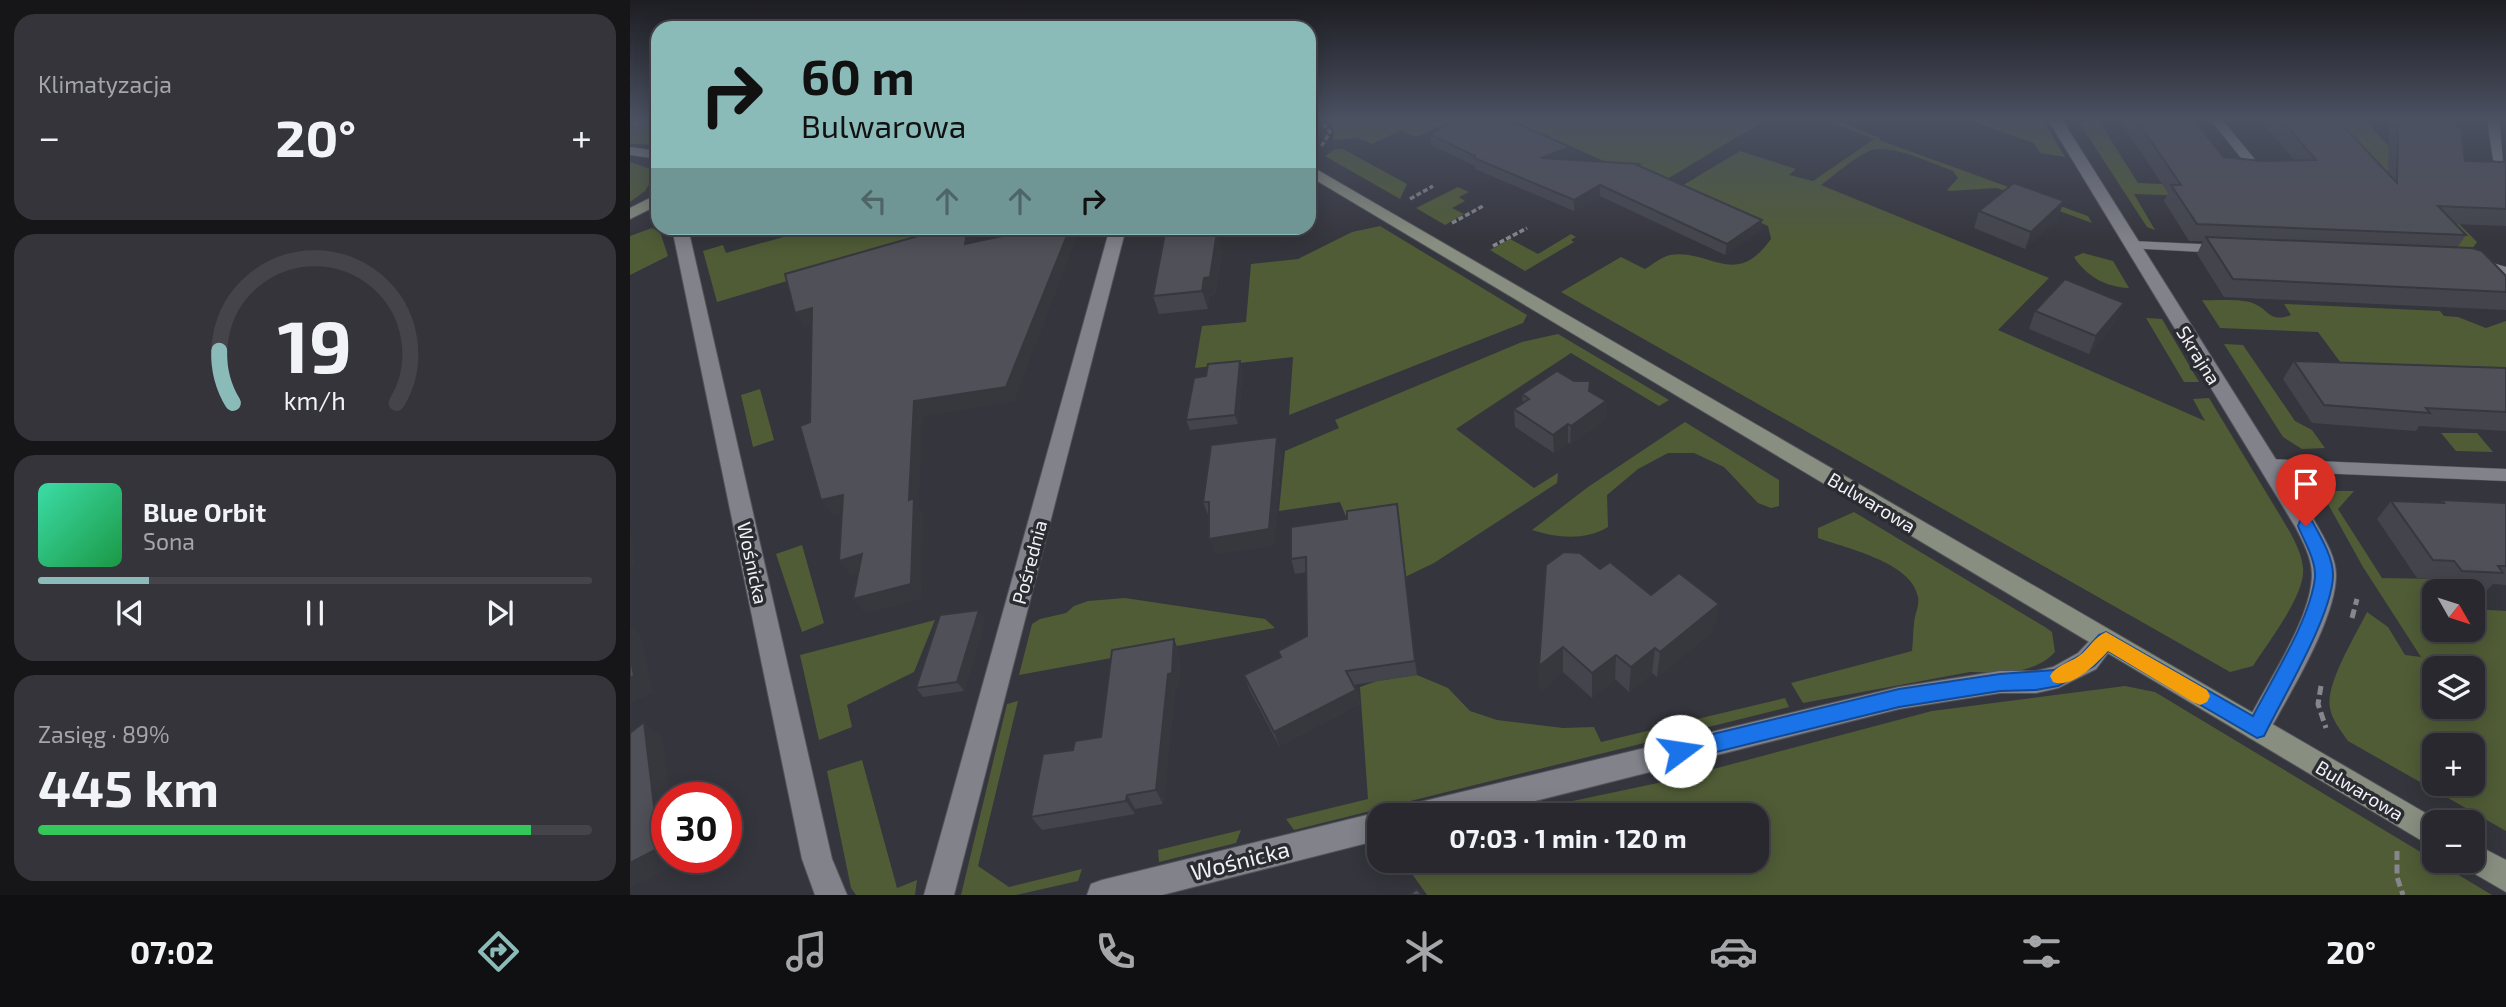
<!DOCTYPE html>
<html lang="pl">
<head>
<meta charset="utf-8">
<style>
  body { margin:0; font-family:"Exo 2",sans-serif; background:#34343a; color:#f1f3f6; height:100vh; display:flex; flex-direction:column; font-size:26px; white-space:nowrap }
  * { box-sizing:border-box; margin:0 }
  p { font-size:23px; color:#a5a6aa }
  .icon { flex:none; width:38px; height:38px; fill:none; stroke:currentColor; stroke-width:2; stroke-linecap:round; stroke-linejoin:round }
  .map { position:relative; flex:1; overflow:hidden }
  .sheet { display:flex; flex-direction:column; gap:14px; padding:14px; background:#161619; width:630px }
  .sheet>* { flex:none }
  .guide { position:absolute; left:21px; top:21px; width:665px; height:214px; border-radius:21px; box-shadow:0 4px 18px #0003,0 0 0 2px #44444a; background:#8bbbb9; color:#111; overflow:hidden }
  .needle { width:46px; rotate:129deg }
  .fabs { position:absolute; left:1792px; top:579px; display:grid; gap:14px }
  .fabs a { display:grid; place-items:center; width:63px; height:63px; border-radius:14px; background:#28282e; box-shadow:0 4px 18px #0003,0 0 0 2px #44444a; font-size:35px }
  .speed { position:absolute; left:21px; top:782px; display:flex; gap:14px; font-size:35px; font-weight:700; text-align:center }
  .speed>* { display:grid; place-content:center; width:91px; height:91px; border-radius:50%; background:#28282e; box-shadow:0 4px 18px #0003,0 0 0 2px #44444a; line-height:1 }
  .speed .limit { border:10px solid #d22; background:#fff; color:#111 }
  .pin { position:absolute; display:grid; place-items:center; width:60px; height:60px; color:#fff; margin:-72px -30px; border-radius:50% 50% 50% 0; rotate:-45deg; box-shadow:0 0 7px #0007 }
  .pin .icon { rotate:45deg }
  .me { position:absolute; width:77px; margin:-38px; rotate:76deg; stroke-linejoin:round; filter:drop-shadow(0 0 5px #0008) }
  .turn { display:flex; align-items:center; gap:24px; height:147px; padding:0 35px; font-size:32px }
  .turn .icon { width:91px; height:91px; stroke-width:2.5 }
  .turn b { display:block; font-size:49px; line-height:60px }
  .lanes { display:flex; align-items:center; height:66px; padding:0 35px; background:#0003; justify-content:center; gap:35px; direction:ltr }
  .lanes .off { opacity:.35 }
  .big { font-size:52px; font-weight:700; line-height:1.1 }
  .sheet .card { flex:1; display:flex; flex-direction:column; justify-content:center; gap:10px; min-width:0; padding:0 24px; border-radius:21px; background:#34343a }
  .sheet .dial { align-items:center; gap:0 }
  .dial svg { height:182px; overflow:visible; fill:none; stroke:#44444a; stroke-width:7; stroke-linecap:round; text-anchor:middle }
  .dial text { fill:#f1f3f6; stroke:none }
  .song { display:flex; align-items:center; gap:21px }
  .cover { width:84px; height:84px; border-radius:10px; background:linear-gradient(135deg,hsl(160 70% 55%),hsl(140 70% 35%)) }
  .played { height:7px; border-radius:4px; background:linear-gradient(90deg,#8bbbb9 20%,#44444a 20%) }
  .keys { display:flex; justify-content:space-around; direction:ltr }
  .heat { display:flex; justify-content:space-between; align-items:center; font-size:38px; direction:ltr }
  .charge { height:10px; border-radius:5px; background:linear-gradient(90deg,#34c759 89%,#44444a 0) }
  .trip { position:absolute; left:737px; top:803px; width:402px; height:70px; border-radius:21px; background:#28282e; box-shadow:0 4px 18px #0003,0 0 0 2px #44444a; font-weight:700; line-height:70px; text-align:center }
  .dock { display:flex; height:112px; justify-content:space-around; align-items:center; background:#101012; color:#a5a6aa }
  .dock .icon { width:49px; height:49px }
  .dock .active { color:#8bbbb9 }
  .dock b { font-size:32px; color:#f1f3f6 }
  main { display:flex; flex:1; min-height:0 }
  .map>svg:first-child { display:block }
</style>
</head>
<body>
<main>
<section class="sheet">
<div class="card"><p>Klimatyzacja</p>
<div class="heat"><a>−</a><b class="big">20°</b><a>+</a></div>
</div>
<div class="card dial"><svg viewBox="0 0 100 80">
<path d="M14 69A42 42 0 1 1 86 69"/>
<path d="M14 69A42 42 0 0 1 8 46" stroke="#8bbbb9"/>
<text x="50" y="56" font-size="32" font-weight="700">19</text>
<text x="50" y="72" font-size="11">km/h</text>
</svg></div>
<div class="card">
<div class="song"><i class="cover"></i><div><b>Blue Orbit</b><p>Sona</p></div></div>
<div class="played"></div>
<div class="keys"><svg class="icon" aria-label="previous" viewBox="0 0 24 24"><path d="M18 5L8 12l10 7zM5 5v14"/></svg><svg class="icon" aria-label="pause" viewBox="0 0 24 24"><path d="M8 5v14M16 5v14"/></svg><svg class="icon" aria-label="next" viewBox="0 0 24 24"><path d="M6 5l10 7-10 7zM19 5v14"/></svg></div>
</div>
<div class="card"><p>Zasięg · 89%</p><b class="big">445 km</b><div class="charge"></div></div>
</section>
<div class="map">
<svg width="1876" height="895" viewBox="0 0 1876 895">
  <rect width="100%" height="100%" fill="#35353d"/>
  <!-- green -->
  <g fill="#505c36" fill-rule="evenodd">
    <path d="M22 118H28V145L0 144V126Z"/>
    <path d="M696 118H827L786 137 771 130 742 144 728 138 703 140C706 130 703 125 696 118Z"/>
    <path d="M878 118H1139L1027 185Z"/>
    <path d="M1188 118H1202L1250 138 1249 140 1458 216 1462 223 1367 188 1320 191 1317 190 1328 178 1323 171C1302 164 1258 141 1237 152 1221 160 1206 174 1191 185L1419 278 1368 330 1575 421 1563 399 1579 398 1660 532C1666 544 1672 555 1673 568 1676 595 1637 643 1623 666L1600 672 931 292 991 257 1015 269C1022 265 1031 257 1040 255 1080 248 1105 290 1141 239L1138 226 1050 187 1110 151 1166 169 1159 175 1183 181 1244 139Z"/>
    <path d="M1332 118H1412L1435 157 1410 153 1404 143Z"/>
    <path d="M1446 118H1467L1508 183 1669 190 1691 118H1733L1768 156 1782 177 1847 242 1842 249 1803 248 1788 204 1504 194 1525 230 1517 227Z"/>
    <path d="M705 149H713L777 184 770 199 695 156Z"/>
    <path d="M0 162 21 169 24 176 15 191 0 202Z"/>
    <path d="M828 187 839 192 829 197 835 201 822 208 834 214 815 225 786 208Z"/>
    <path d="M750 226 897 315 893 323 659 415 663 357 565 368 572 326 616 322 621 264 668 259 722 232Z"/>
    <path d="M22 228 30 232 38 256 0 275V236Z"/>
    <path d="M185 228H390L307 236 87 302 73 251 93 245 96 253Z"/>
    <path d="M941 234 946 237 941 240 944 242 895 271 860 250 880 239 908 254Z"/>
    <path d="M1453 253 1483 261 1499 288C1476 287 1457 277 1444 257Z"/>
    <path d="M1572 300C1587 301 1611 298 1625 304 1639 310 1639 323 1661 315L1654 304 1810 311 1814 316 1828 317 1856 328 1876 321V368L1711 363 1688 332 1590 328Z"/>
    <path d="M1516 318 1532 319 1569 382H1554Z"/>
    <path d="M928 334 1039 400 1029 406 941 353 826 429 904 488 928 473 927 483 804 563 775 577 720 526 710 502 649 511 655 451 709 428 705 420 892 342Z"/>
    <path d="M1594 344 1613 345 1665 421 1682 430 1695 448 1672 449 1653 437Z"/>
    <path d="M130 389 144 440 123 447 111 395Z"/>
    <path d="M1055 422 1149 480V506L1141 508 1128 503 1094 467 1064 453H1038L1008 469 977 495 978 527C954 541 928 538 902 530L958 487Z"/>
    <path d="M1811 433H1847L1863 452 1826 451Z"/>
    <path d="M1701 491H1724L1708 509 1752 578 1808 579 1816 591 1804 592V630H1843V609L1876 611V831L1718 741C1711 731 1702 720 1700 708 1695 684 1726 635 1737 612L1758 627 1775 655 1791 657 1733 567 1698 504 1696 494ZM1804 668H1843V707H1804ZM1804 746H1843V784H1804Z"/>
    <path d="M1224 512 1415 627 1422 632 1425 652C1404 675 1369 673 1340 672L1173 703 1161 683 1282 651C1283 642 1283 633 1284 624 1284 616 1290 605 1288 597 1282 562 1215 548 1188 538V528Z"/>
    <path d="M172 545 194 623 172 632 146 554Z"/>
    <path d="M495 598 635 619 645 628 389 675 402 624 410 619 436 613 444 606 458 601Z"/>
    <path d="M305 620 284 672 217 705 222 727 189 740 170 655Z"/>
    <path d="M787 675 818 688 840 711 867 720 933 728 964 727 971 742 1155 698 1159 707 664 830 656 819 738 799 730 687 747 681Z"/>
    <path d="M1495 686 1525 692 1862 895H797L780 871 790 861H1127V816L876 815 1042 780 1302 711Z"/>
    <path d="M388 701 348 866 379 887 452 869 448 881 386 895H331L377 704Z"/>
    <path d="M232 760 267 888 287 880 285 895H226L221 888 197 771Z"/>
    <path d="M611 830 606 843 529 862 528 850Z"/>
  </g>
  <g fill="none" stroke-linecap="round" stroke-linejoin="round">
    <defs>
      <g id="lane">
        <path d="M1579 118H1591L1632 168V174H1624Z"/>
        <path d="M1857 118H1869L1873 162H1865L1863 159Z"/>
        <path d="M0 147 28 151V159L0 155Z"/>
        <path d="M1502 241 1591 245 1598 249 1591 253 1497 248 1495 245Z"/>
        <path d="M1846 258 1876 267V276L1841 265 1839 262Z"/>
        <path d="M1638 459 1876 469V481L1638 471 1632 469 1629 465 1632 461Z"/>
      </g>
      <g id="street">
        <path d="M1417 118H1431L1684 520C1693 536 1706 556 1706 575 1706 620 1658 696 1636 737L1627 741 1618 737 1614 729C1634 686 1681 622 1682 575 1682 558 1673 542 1666 528Z"/>
        <path d="M42 228H58L202 859 217 895H185L172 859Z"/>
        <path d="M480 228H496L324 895H294Z"/>
        <path d="M1476 630 1485 633 1488 640 1466 669 1428 688 1406 693H1370L1269 709 846 816H776L780 806 790 802 1269 687 1370 671H1406L1423 667 1448 653 1467 633Z"/>
        <path d="M749 812 757 816H749V840L532 895H457L461 884 472 880Z"/>
      </g>
      <g id="secondary">
        <path d="M679 165 1811 822H1804V848L679 176Z"/>
        <path d="M28 194V205L0 219V208Z"/>
        <path d="M1843 843 1876 860V892L1833 867 1830 861H1843Z"/>
      </g>
    </defs>
    <!-- lane casing -->
    <use href="#lane" stroke="#53545a" stroke-width="1"/>
    <!-- street casing -->
    <use href="#street" stroke="#53545a" stroke-width="2"/>
    <!-- secondary casing -->
    <use href="#secondary" stroke="#53545a" stroke-width="2"/>
    <!-- path-far1 -->
    <g stroke="#86868d" stroke-width="3.5" stroke-dasharray="5 2.5" stroke-linecap="butt">
      <path d="M688 118 700 132 691 147"/>
      <path d="M3 124 18 118"/>
      <path d="M780 199 803 186"/>
      <path d="M822 223 853 206"/>
      <path d="M863 246 897 228"/>
    </g>
    <!-- path -->
    <g stroke="#86868d" stroke-width="5" stroke-dasharray="9 4.5" stroke-linecap="butt">
      <path d="M1722 618 1727 599"/>
      <path d="M1691 686 1688 704 1696 728"/>
      <path d="M1767 851V877L1773 895"/>
    </g>
    <!-- lane -->
    <use href="#lane" fill="#81828a" fill-rule="evenodd"/>
    <!-- street -->
    <use href="#street" fill="#81828a" fill-rule="evenodd"/>
    <!-- secondary -->
    <use href="#secondary" fill="#888f80" fill-rule="evenodd"/>
  </g>
  <!-- wall -->
  <g fill="#44454c">
    <path d="M1488 118H1562L1594 157 1632 161 1664 160 1629 118H1706L1758 173 1759 118H1826L1827 127 1835 161 1876 162V226L1825 224 1836 235 1827 248 1876 276V310L1594 297 1567 254 1573 241H1559L1534 201 1538 193Z"/>
    <path d="M800 134 940 158 937 159 1009 164V166L1132 220 1130 231 1095 255 970 196 944 211 845 169V166L801 145Z"/>
    <path d="M1349 211 1428 218 1395 249 1344 228Z"/>
    <path d="M592 249 585 295 579 296 578 309 529 314 523 296Z"/>
    <path d="M1405 311 1486 321 1459 354 1399 329Z"/>
    <path d="M1664 361 1876 368V431L1789 426 1786 431 1682 423 1653 379Z"/>
    <path d="M613 370 608 424 560 430 556 420Z"/>
    <path d="M959 391 976 401 975 419 940 444 938 442 924 453 885 427 884 409 893 403 892 394Z"/>
    <path d="M651 453 644 545 585 554 579 517 573 502Z"/>
    <path d="M1812 500 1876 503V585L1863 584 1856 591 1815 589 1808 579 1787 578 1747 519 1761 501 1810 503Z"/>
    <path d="M769 518 787 675 723 685 726 690 730 704 649 746 619 689 614 675 650 658 648 651 677 636V572L665 574 661 559Z"/>
    <path d="M970 569 1084 630 1027 677 1022 673 999 692 985 679 962 698 933 672 910 691 909 666Z"/>
    <path d="M355 619 334 691 293 697 286 688Z"/>
    <path d="M550 654 549 688H545L533 804 505 809V814L412 830 401 817 443 750 471 737Z"/>
  </g>
  <!-- shaded-wall -->
  <g fill="#37383e">
    <path d="M940 147V158L911 169V158Z"/>
    <path d="M970 185V196L944 211V200Z"/>
    <path d="M1434 201 1428 218 1395 249 1401 232Z"/>
    <path d="M1132 220 1130 231 1095 255 1097 244Z"/>
    <path d="M338 228H342L345 235 342 258 335 244Z"/>
    <path d="M440 228H444L447 237 384 402 293 417 289 506 293 514 292 599 235 614 223 599 279 500 284 401Z"/>
    <path d="M587 232 592 249 585 295 579 296 578 309 572 291 574 278Z"/>
    <path d="M1494 303 1486 321 1459 354 1466 336Z"/>
    <path d="M182 308 192 323 175 328 165 313Z"/>
    <path d="M610 361 613 370 608 424 605 415Z"/>
    <path d="M976 401 975 419 940 444 941 426Z"/>
    <path d="M938 424V442L924 453 923 435Z"/>
    <path d="M647 437 651 453 644 545 585 554 579 539Z"/>
    <path d="M213 495 223 511 202 516 191 500Z"/>
    <path d="M767 504 769 518 787 675 785 661Z"/>
    <path d="M0 526 6 565 0 568Z"/>
    <path d="M232 554 243 570 221 576 209 561Z"/>
    <path d="M1089 604 1084 630 1027 677 1030 652Z"/>
    <path d="M349 610 355 619 334 691 327 682Z"/>
    <path d="M0 625 11 636 23 693 0 704Z"/>
    <path d="M544 639 550 654 549 688H545L533 804 526 790 538 674Z"/>
    <path d="M933 647V672L910 691 909 666Z"/>
    <path d="M1025 648 1022 673 999 692 1001 667Z"/>
    <path d="M986 655 985 679 962 698V673Z"/>
    <path d="M726 690 730 704 649 746 644 732Z"/>
    <path d="M14 722 33 738 40 798H37V858H48L49 863 0 888V863Z"/>
    <path d="M497 795 505 809V814L496 801Z"/>
  </g>
  <!-- building -->
  <g fill="#4f5058" stroke="#37383e" stroke-width="2">
    <path d="M832 118H874L940 147 911 158 1009 164 1007 165 1132 220 1097 244 970 185 944 200 844 158 845 156 800 134Z"/>
    <path d="M1505 118H1562L1594 157 1632 161 1686 160 1650 118H1706L1767 183 1768 118H1826L1827 127 1831 128 1835 161 1876 162V209L1808 206 1836 235 1567 224 1541 185H1551Z"/>
    <path d="M1384 183 1434 201 1401 232 1349 211Z"/>
    <path d="M316 228H338L335 244 392 232 393 228H440L376 387 284 401 279 500 284 498 281 584 223 599 232 554 209 561 213 495 191 500 170 426 180 422 182 308 165 313 155 274Z"/>
    <path d="M536 228H578L587 232 580 277 574 278 572 291 523 296Z"/>
    <path d="M1576 237 1842 248 1852 251 1876 276V292L1603 279Z"/>
    <path d="M1435 279 1494 303 1466 336 1405 311Z"/>
    <path d="M610 361 605 415 556 420 564 378 576 376 578 364Z"/>
    <path d="M1664 361 1876 368V412L1796 408 1800 413 1694 405Z"/>
    <path d="M927 371 944 381H960L959 391 976 401 941 426 938 424 923 435 884 409 899 399 892 394Z"/>
    <path d="M647 437 639 529 579 539V502H573L581 445Z"/>
    <path d="M1812 500 1876 503V566H1868L1873 573 1832 571 1824 561 1803 560 1761 501 1814 503Z"/>
    <path d="M767 504 785 661 716 671 726 690 644 732 614 675 651 657 648 651 677 636 676 557 661 559V527L717 519V511Z"/>
    <path d="M934 552 950 553 970 569 980 562 1021 595 1049 573 1089 604 1030 652 1025 648 1001 667 986 655 962 673 933 647 909 666 916 565Z"/>
    <path d="M349 610 327 682 286 688 310 615Z"/>
    <path d="M544 639 542 673 538 674 526 790 497 795 496 801 401 817 413 754 443 750 445 741 471 737 482 650Z"/>
    <path d="M0 654 4 676 0 678Z"/>
    <path d="M14 722 29 848 0 863V733Z"/>
    <path d="M787 889 792 895H779Z"/>
  </g>
  <!-- sky -->
  <linearGradient id="sky" x2="0" y2="1"><stop stop-color="#1d1d22"/><stop offset="0.49" stop-color="#4b5162"/><stop offset="1" stop-color="#4b5162" stop-opacity="0"/></linearGradient>
  <rect width="1876" height="243" fill="url(#sky)"/>
  <!-- route -->
  <path fill="#1a73e8" stroke="#114b97" stroke-width="2" d="M1676 519 1682 521C1691 537 1704 559 1703 577 1701 617 1653 697 1634 736L1627 738 1478 651 1464 666 1428 686 1406 690 1370 691 1269 707 1050 761 1043 758 1040 751 1043 745 1050 742 1269 689 1370 674 1424 670 1451 655 1469 635 1476 632 1623 716C1642 679 1681 618 1685 577 1686 560 1674 541 1668 526L1670 521Z"/>
  <!-- slow -->
  <path fill="#f59e0b" d="M1476 632 1577 690 1580 696 1577 702 1570 705 1563 702 1478 651C1466 664 1442 689 1423 682L1420 676C1426 665 1439 663 1449 656 1459 649 1464 637 1476 632Z"/>
  <g text-anchor="middle" dominant-baseline="central" stroke-width="7" stroke-linejoin="round" paint-order="stroke">
    <!-- street labels -->
    <g font-size="19" fill="#f0f0f5" stroke="#2b2b32">
      <text transform="translate(1569 355) rotate(58)">Skrajna</text>
      <text transform="translate(1242 502) rotate(31)">Bulwarowa</text>
      <text transform="translate(399 562) rotate(-75)">Pośrednia</text>
      <text transform="translate(123 563) rotate(78)">Wośnicka</text>
      <text transform="translate(1730 790) rotate(31)">Bulwarowa</text>
    </g>
    <!-- near-street labels -->
    <g font-size="23" fill="#f0f0f5" stroke="#2b2b32">
      <text transform="translate(610 860) rotate(-14)">Wośnicka</text>
    </g>
  </g>
</svg>
<div class="fabs">
<a><svg class="needle" viewBox="-14 -14 28 28"><path d="M0-13l5 13h-10z" fill="#e53935"/><path d="M0 13l5-13h-10z" fill="#a5a6aa"/></svg></a>
<a><svg class="icon" aria-label="layers" viewBox="0 0 24 24"><path d="M12 4l9 5-9 5-9-5zM3 14l9 5 9-5"/></svg></a>
<a>+</a>
<a>−</a>
</div>
<div class="speed"><div class="limit">30</div></div>
<div class="pin" style="left:1676px;top:526px;background:#d93025"><svg class="icon" aria-label="arrive" viewBox="0 0 24 24"><path d="M6 21V4h12l-3 4 3 4H6"/></svg></div>
<svg class="me" style="left:1050px;top:751px" viewBox="-20 -20 40 40"><circle r="19" fill="#fff"/><path d="M0-13L10 11 0 6-10 11z" fill="#1a73e8"/></svg>
<div class="trip">07:03 · 1 min · 120 m</div>
<div class="guide">
<div class="turn"><svg class="icon" aria-label="right" viewBox="0 0 24 24"><path d="M7 20v-9h11M14 6l5 5-5 5"/></svg><div><b>60 m</b>Bulwarowa</div></div>
<div class="lanes"><svg class="icon off" aria-label="left" viewBox="0 0 24 24"><path d="M17 20v-9H6M10 6l-5 5 5 5"/></svg><svg class="icon off" aria-label="ahead" viewBox="0 0 24 24"><path d="M12 20V5M6 11l6-6 6 6"/></svg><svg class="icon off" aria-label="ahead" viewBox="0 0 24 24"><path d="M12 20V5M6 11l6-6 6 6"/></svg><svg class="icon" aria-label="right" viewBox="0 0 24 24"><path d="M7 20v-9h11M14 6l5 5-5 5"/></svg></div>
</div>
</div>
</main>
<nav class="dock">
<b>07:02</b>
<svg class="icon active" aria-label="directions" viewBox="0 0 24 24"><path d="M12 3l9 9-9 9-9-9zM9 14v-3h6M13 9l2 2-2 2"/></svg>
<svg class="icon" aria-label="music" viewBox="0 0 24 24"><path d="M9 18V5l10-2v13"/><circle cx="6" cy="18" r="3"/><circle cx="16" cy="16" r="3"/></svg>
<svg class="icon" aria-label="phone" viewBox="0 0 24 24"><path d="M5 4h4l2 5-3 2q2 4 5 5l2-3 5 2v4C11 20 4 13 5 4z"/></svg>
<svg class="icon" aria-label="climate" viewBox="0 0 24 24"><path d="M12 3v18M4 7l16 10M4 17L20 7"/></svg>
<svg class="icon" aria-label="car" viewBox="0 0 24 24"><path d="M5 17H2v-5l4-1 3-4h7l3 4 3 1v5h-3M9 17h6M6 11h13"/><circle cx="7" cy="17" r="2"/><circle cx="17" cy="17" r="2"/></svg>
<svg class="icon" aria-label="filters" viewBox="0 0 24 24"><path d="M4 7h16M4 17h16"/><circle cx="9" cy="7" r="2"/><circle cx="15" cy="17" r="2"/></svg>
<b>20°</b>
</nav>
</body>
</html>
